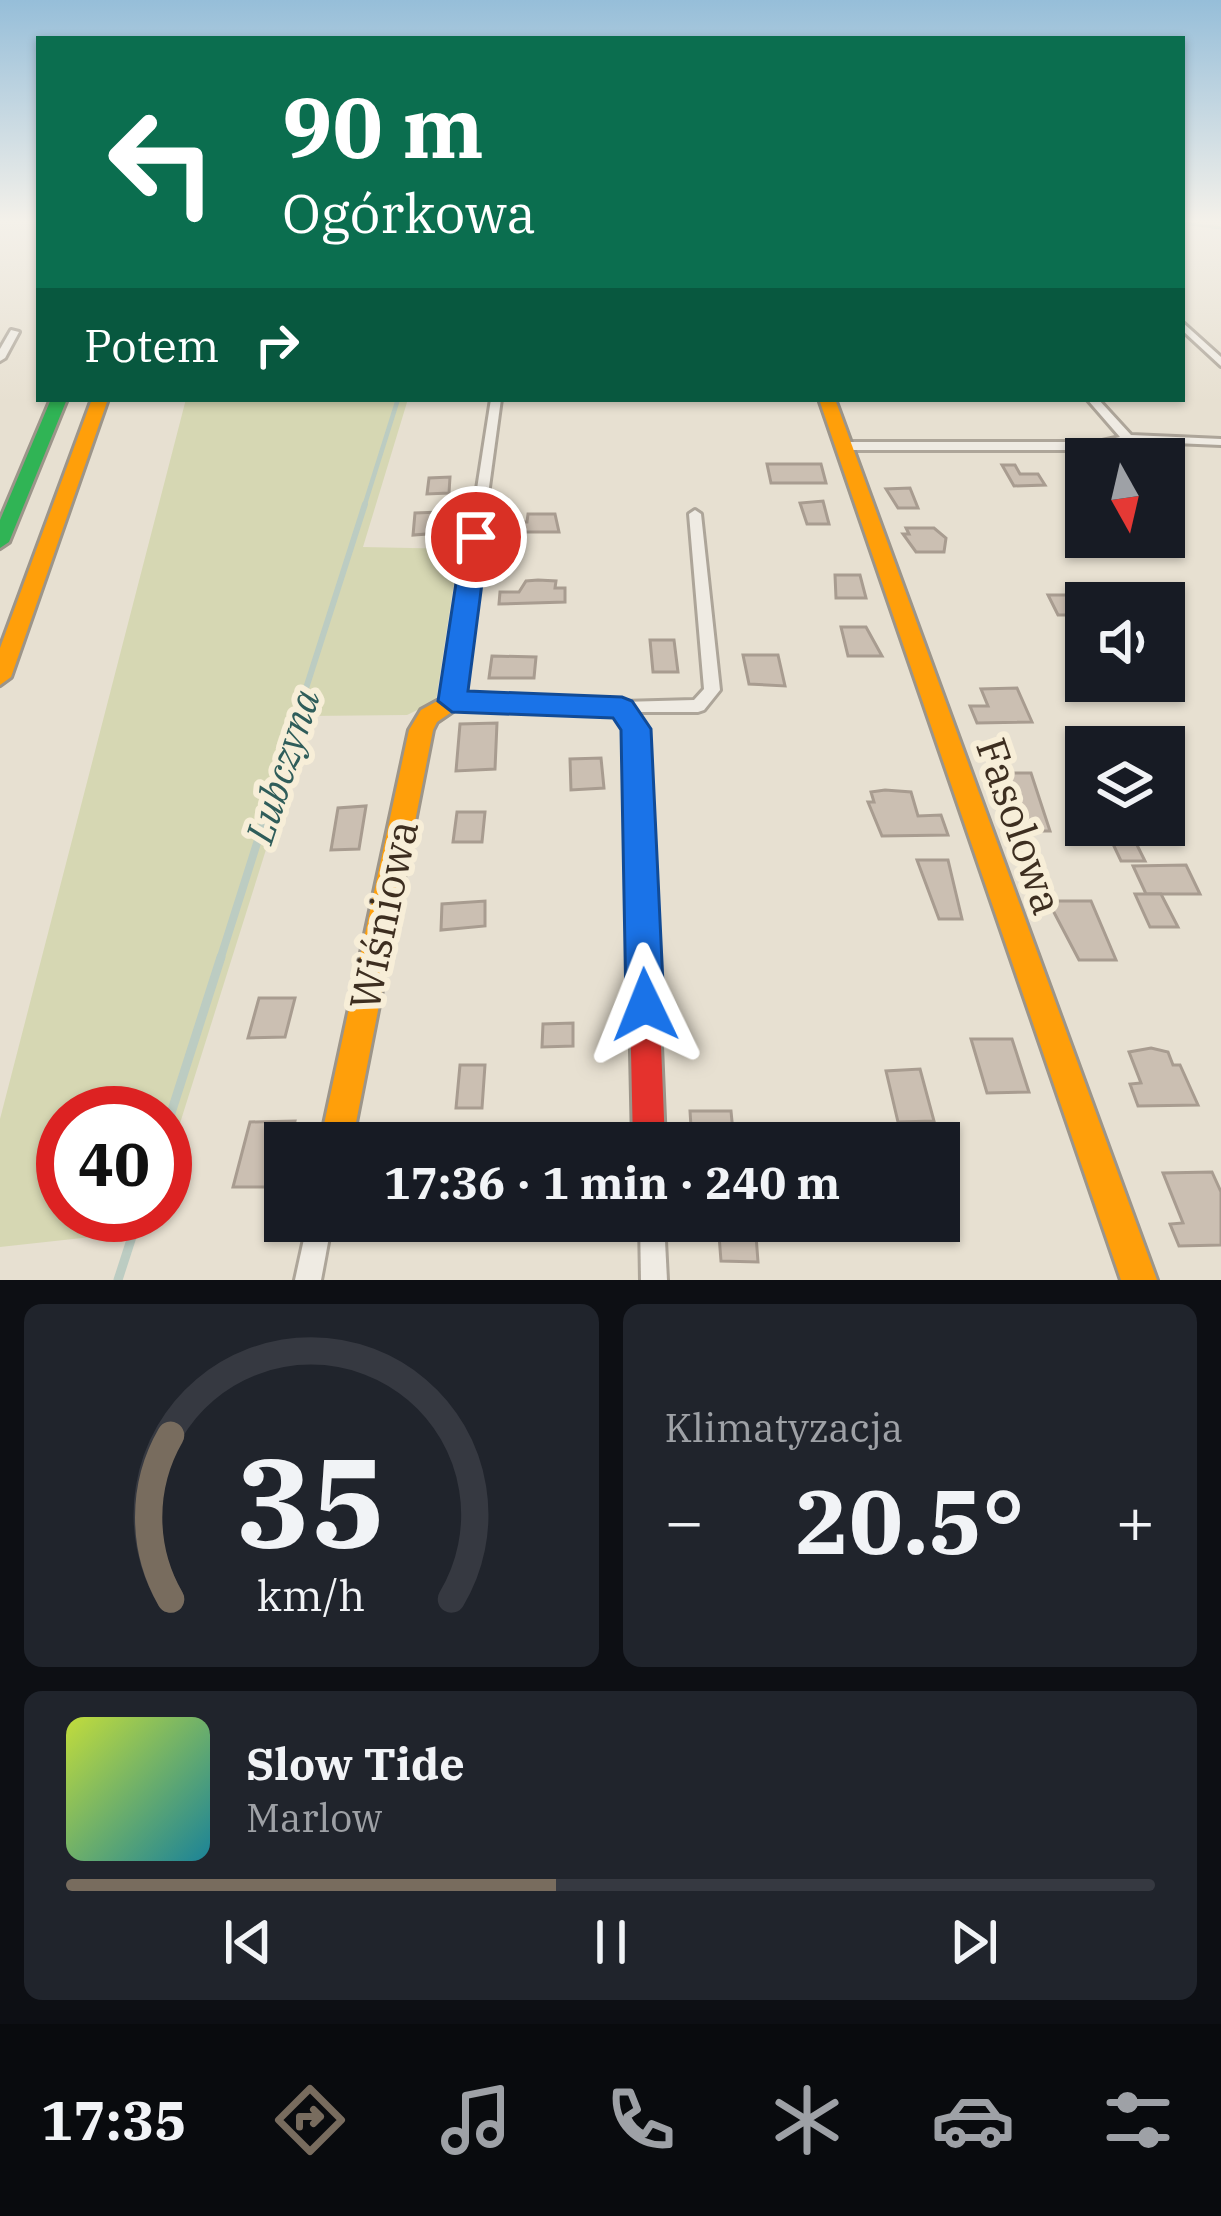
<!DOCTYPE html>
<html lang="pl">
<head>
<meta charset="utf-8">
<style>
  body { margin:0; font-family:"IBM Plex Serif",serif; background:#20242c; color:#f1f3f6; height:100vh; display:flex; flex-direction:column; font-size:45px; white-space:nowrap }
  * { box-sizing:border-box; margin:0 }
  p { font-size:39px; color:#9ea1a6 }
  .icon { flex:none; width:66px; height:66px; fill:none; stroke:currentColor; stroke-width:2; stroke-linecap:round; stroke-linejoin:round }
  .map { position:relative; height:1280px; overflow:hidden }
  .sheet { display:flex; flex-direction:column; gap:24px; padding:24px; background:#0d0f14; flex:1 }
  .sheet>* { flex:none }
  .hud { position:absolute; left:36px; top:36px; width:1149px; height:366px; border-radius:0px; box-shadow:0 3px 9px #0004; background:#0b6e4f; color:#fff; overflow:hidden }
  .needle { width:78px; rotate:172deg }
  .buttons { position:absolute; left:1065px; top:438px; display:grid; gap:24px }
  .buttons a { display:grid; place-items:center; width:120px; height:120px; border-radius:0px; background:#171b24; box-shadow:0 3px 9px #0004; font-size:60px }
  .speed { position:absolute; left:36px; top:1086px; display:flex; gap:24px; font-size:60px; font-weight:700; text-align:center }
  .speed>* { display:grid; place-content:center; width:156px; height:156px; border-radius:50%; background:#171b24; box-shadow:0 3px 9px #0004; line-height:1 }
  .speed .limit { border:18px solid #d22; background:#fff; color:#111 }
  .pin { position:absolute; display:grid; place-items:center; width:102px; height:102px; color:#fff; margin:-51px; border:6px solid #fff; border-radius:50%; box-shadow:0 3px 12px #0007 }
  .me { position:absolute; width:132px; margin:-66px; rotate:358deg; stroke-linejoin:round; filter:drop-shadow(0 0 9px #0008) }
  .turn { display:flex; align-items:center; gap:42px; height:252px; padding:0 48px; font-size:54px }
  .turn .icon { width:156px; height:156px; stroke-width:2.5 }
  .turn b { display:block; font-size:84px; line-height:102px }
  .then { display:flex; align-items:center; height:114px; padding:0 48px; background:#0003; gap:24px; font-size:45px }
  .big { font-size:90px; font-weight:700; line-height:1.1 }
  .sheet .widget { flex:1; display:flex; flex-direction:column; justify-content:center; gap:18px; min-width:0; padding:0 42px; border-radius:18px; background:#20242c }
  .sheet .dial { align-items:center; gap:0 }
  .dial svg { height:312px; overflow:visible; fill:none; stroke:#363941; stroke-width:7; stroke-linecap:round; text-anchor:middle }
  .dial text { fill:#f1f3f6; stroke:none }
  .song { display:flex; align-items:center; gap:36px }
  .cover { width:144px; height:144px; border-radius:18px; background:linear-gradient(135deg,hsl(70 70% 55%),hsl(190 70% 35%)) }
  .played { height:12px; border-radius:6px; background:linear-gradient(90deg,#786c5e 45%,#363941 45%) }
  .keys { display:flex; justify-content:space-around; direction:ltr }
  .heat { display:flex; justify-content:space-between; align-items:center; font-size:66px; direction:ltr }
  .sheet .tiles { flex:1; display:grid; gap:24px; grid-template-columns:1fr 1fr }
  .widget:last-child { grid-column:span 2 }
  .trip { position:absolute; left:264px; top:1122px; width:696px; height:120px; border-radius:0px; background:#171b24; box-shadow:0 3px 9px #0004; font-weight:700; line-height:120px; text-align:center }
  .tab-bar { display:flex; height:192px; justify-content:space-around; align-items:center; background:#090b0e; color:#9ea1a6 }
  .tab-bar .icon { width:84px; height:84px }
  .tab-bar .on { color:#786c5e }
  .tab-bar b { font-size:54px; color:#f1f3f6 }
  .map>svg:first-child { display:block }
</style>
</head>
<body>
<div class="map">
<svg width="1221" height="1280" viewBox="0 0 1221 1280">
  <rect width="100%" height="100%" fill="#e7e0d1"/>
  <!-- green -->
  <path fill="#d6d7b3" d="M186 399H408L363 547 459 549 436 701 407 715 308 716 165 1171V1113H63V1215H151L146 1231 0 1247V1119Z"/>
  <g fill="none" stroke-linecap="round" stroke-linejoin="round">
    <!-- stream-far4 -->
    <path stroke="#bcccc2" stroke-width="3" d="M1182 223 1221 228"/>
    <!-- stream-far3 -->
    <path stroke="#bcccc2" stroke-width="4.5" d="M364 507 398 399"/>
    <!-- stream-far2 -->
    <path stroke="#bcccc2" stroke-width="6" d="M300 707 365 504"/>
    <!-- stream-far1 -->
    <path stroke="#bcccc2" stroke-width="8" d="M220 960 301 704"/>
    <!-- stream -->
    <g stroke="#bcccc2" stroke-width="9">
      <path d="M165 1132 221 957"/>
      <path d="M118 1280 139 1215"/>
    </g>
  </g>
  <!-- building -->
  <g fill="#cbbfb2" stroke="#a89c90" stroke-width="3">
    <path d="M767 464H821L826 483H771Z"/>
    <path d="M1002 465H1015L1020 474H1038L1045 485 1014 486Z"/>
    <path d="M450 477 449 493 427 494 429 478Z"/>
    <path d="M910 488 918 508H898L886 489Z"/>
    <path d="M823 501 829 524H807L800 503Z"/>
    <path d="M441 512 439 533 413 535 415 513Z"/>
    <path d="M528 514H555L559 532H515V522H527Z"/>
    <path d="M906 528H934L946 538 944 552H916L903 534H909Z"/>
    <path d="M835 575H860L866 598H836Z"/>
    <path d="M538 580 556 581 555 588H565V602L499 604 500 592H519L526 581Z"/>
    <path d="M1048 595H1074L1085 615H1058Z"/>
    <path d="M841 627H866L882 656H848Z"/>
    <path d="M650 640H674L678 672H653Z"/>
    <path d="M743 655H778L785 686 749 684Z"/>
    <path d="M492 656 536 657 534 678H489Z"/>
    <path d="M1017 688 1032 722 977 723 970 706H988L981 689Z"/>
    <path d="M497 723 495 769 456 771 460 724Z"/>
    <path d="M601 758 604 788 571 790 570 759Z"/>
    <path d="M996 773H1031L1050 831H1024Z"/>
    <path d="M885 790 911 792 918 816 941 815 948 835 882 836 868 802H874L871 792Z"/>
    <path d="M366 806 359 849 331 850 338 808Z"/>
    <path d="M457 812H485L482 842H453Z"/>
    <path d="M1104 825H1127L1145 861H1121Z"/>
    <path d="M917 860H948L962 919H939Z"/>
    <path d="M1186 865 1200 894H1146L1133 866Z"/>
    <path d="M1135 894H1161L1178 927H1150Z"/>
    <path d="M485 901V926L441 930 442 904Z"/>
    <path d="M1048 901H1091L1116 960H1079Z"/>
    <path d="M259 998H295L285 1037 248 1038Z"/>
    <path d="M573 1023V1046L542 1047 543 1024Z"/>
    <path d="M971 1039H1012L1029 1092 987 1093Z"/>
    <path d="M1151 1048 1168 1052 1173 1065H1180L1198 1105 1138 1106 1130 1084 1141 1083 1129 1052Z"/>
    <path d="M460 1065H485L482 1108H456Z"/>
    <path d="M920 1069 934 1121 898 1122 886 1071Z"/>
    <path d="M690 1111H731L734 1142H692Z"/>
    <path d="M295 1121 290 1143H285L281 1187H233L250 1122Z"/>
    <path d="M1212 1172 1221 1192V1245L1179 1246 1170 1224 1183 1223 1163 1173Z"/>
    <path d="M718 1222H755L758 1262 721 1261Z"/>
  </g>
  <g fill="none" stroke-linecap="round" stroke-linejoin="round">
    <defs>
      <g id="street">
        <path d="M1182 322 1221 357V366L1182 330Z"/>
        <path d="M11 330 19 332 5 358 0 361V349Z"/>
        <path d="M491 399H501L460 701 458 705H446L444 701Z"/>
        <path d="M1087 399H1098L1131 435 1221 439V445L1128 441 1098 450H846L840 446 846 442H1098L1120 437Z"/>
        <path d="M695 510 701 514 720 690 704 710 698 712H616L614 708 616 704 622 702 694 700 704 689 689 514Z"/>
        <path d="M308 1221H332L321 1280H295Z"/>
        <path d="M640 1221H664L667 1280H641Z"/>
      </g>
      <path id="fast" d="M51 399H67L9 542 0 548V520Z"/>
      <g id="slow">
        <path d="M92 399H108L11 677 0 685V648Z"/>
        <path d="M819 399H835L1157 1280H1121Z"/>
        <path d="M452 693 621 700 629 702 632 708 629 714 621 716 456 709 437 722 433 730 352 1143H320L409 730 421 710Z"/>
      </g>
      <path id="jam" d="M621 700 629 702 648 729 665 1143H633L624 730 610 708 613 702Z"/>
    </defs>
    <!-- street casing -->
    <use href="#street" stroke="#ada599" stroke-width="6"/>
    <!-- fast casing -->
    <use href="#fast" stroke="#9c958a" stroke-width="6"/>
    <!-- slow casing -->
    <use href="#slow" stroke="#9c958a" stroke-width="6"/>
    <!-- jam casing -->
    <use href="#jam" stroke="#9c958a" stroke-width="6"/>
    <!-- street -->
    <use href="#street" fill="#efebe3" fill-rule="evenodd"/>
    <!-- fast -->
    <use href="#fast" fill="#30b455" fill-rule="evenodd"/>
    <!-- slow -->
    <use href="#slow" fill="#ff9f0a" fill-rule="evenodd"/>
    <!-- jam -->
    <use href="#jam" fill="#e5322d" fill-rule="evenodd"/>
  </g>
  <!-- sky -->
  <linearGradient id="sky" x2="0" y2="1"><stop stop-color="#96bed9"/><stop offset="0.55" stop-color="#f4f1ea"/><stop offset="1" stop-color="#f4f1ea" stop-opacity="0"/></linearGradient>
  <rect width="1221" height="402" fill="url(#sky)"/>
  <!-- route -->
  <path fill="#1a73e8" stroke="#114b97" stroke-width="3" d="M476 529 488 537 468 691 622 697 632 701 651 729 664 1005 659 1018 645 1023 631 1018 626 1005 621 730 613 718 452 712 438 701 463 537Z"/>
  <g text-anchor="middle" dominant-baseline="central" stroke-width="12" stroke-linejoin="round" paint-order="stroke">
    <!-- water labels -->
    <g font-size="39" font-style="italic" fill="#2f5d5a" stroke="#f7eed8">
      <text transform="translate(282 766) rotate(-72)">Lubczyna</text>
    </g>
    <!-- near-street labels -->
    <g font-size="42" fill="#3d2e20" stroke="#f7eed8">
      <text transform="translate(1020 826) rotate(71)">Fasolowa</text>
      <text transform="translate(383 915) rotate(-78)">Wiśniowa</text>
    </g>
  </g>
</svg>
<div class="buttons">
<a><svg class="needle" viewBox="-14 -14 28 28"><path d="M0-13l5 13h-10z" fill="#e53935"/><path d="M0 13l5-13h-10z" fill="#9ea1a6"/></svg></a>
<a><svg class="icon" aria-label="sound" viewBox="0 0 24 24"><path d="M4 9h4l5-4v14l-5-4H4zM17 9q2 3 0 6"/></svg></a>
<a><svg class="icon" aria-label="layers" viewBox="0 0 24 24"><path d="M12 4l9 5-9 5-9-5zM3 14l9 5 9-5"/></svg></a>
</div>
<div class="speed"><div class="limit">40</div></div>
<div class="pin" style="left:476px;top:537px;background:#d93025"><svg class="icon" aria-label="arrive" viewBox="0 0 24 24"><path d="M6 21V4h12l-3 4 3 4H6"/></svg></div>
<svg class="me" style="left:645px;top:1005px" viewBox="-20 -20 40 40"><path d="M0-17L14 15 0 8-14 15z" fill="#1a73e8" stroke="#fff" stroke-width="4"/></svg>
<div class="trip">17:36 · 1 min · 240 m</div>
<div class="hud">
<div class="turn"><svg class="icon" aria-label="left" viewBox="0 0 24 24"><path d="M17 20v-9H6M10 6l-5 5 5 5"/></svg><div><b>90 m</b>Ogórkowa</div></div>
<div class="then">Potem<svg class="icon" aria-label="right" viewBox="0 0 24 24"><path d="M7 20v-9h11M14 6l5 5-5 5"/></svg></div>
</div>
</div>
<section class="sheet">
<div class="tiles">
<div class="widget dial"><svg viewBox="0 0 100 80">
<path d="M14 69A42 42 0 1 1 86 69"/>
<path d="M14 69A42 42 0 0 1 14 27" stroke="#786c5e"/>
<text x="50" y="56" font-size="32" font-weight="700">35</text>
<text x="50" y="72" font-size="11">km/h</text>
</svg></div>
<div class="widget"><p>Klimatyzacja</p>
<div class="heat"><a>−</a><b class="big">20.5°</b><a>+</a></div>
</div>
<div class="widget">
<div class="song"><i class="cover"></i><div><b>Slow Tide</b><p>Marlow</p></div></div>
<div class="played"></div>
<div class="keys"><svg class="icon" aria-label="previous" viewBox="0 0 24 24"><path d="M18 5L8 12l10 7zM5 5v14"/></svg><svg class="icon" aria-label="pause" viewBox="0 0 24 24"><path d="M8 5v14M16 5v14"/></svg><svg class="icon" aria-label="next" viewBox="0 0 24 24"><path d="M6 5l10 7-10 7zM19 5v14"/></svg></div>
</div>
</div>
</section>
<nav class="tab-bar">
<b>17:35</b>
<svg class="icon on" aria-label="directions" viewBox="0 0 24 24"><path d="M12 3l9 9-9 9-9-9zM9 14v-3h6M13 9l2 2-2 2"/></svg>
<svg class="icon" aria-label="music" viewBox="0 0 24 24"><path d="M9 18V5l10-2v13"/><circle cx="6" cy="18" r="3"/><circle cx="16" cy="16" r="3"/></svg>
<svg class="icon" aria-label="phone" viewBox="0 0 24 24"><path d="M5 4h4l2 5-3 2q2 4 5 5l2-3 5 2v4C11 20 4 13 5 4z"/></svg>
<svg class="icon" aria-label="climate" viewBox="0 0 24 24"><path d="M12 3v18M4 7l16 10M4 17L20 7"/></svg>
<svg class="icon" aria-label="car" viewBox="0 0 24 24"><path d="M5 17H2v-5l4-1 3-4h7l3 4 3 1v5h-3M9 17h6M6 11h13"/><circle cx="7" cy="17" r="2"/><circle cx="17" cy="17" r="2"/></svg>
<svg class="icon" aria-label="filters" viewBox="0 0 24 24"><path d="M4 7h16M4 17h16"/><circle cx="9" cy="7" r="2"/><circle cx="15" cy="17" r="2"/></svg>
</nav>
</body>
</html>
